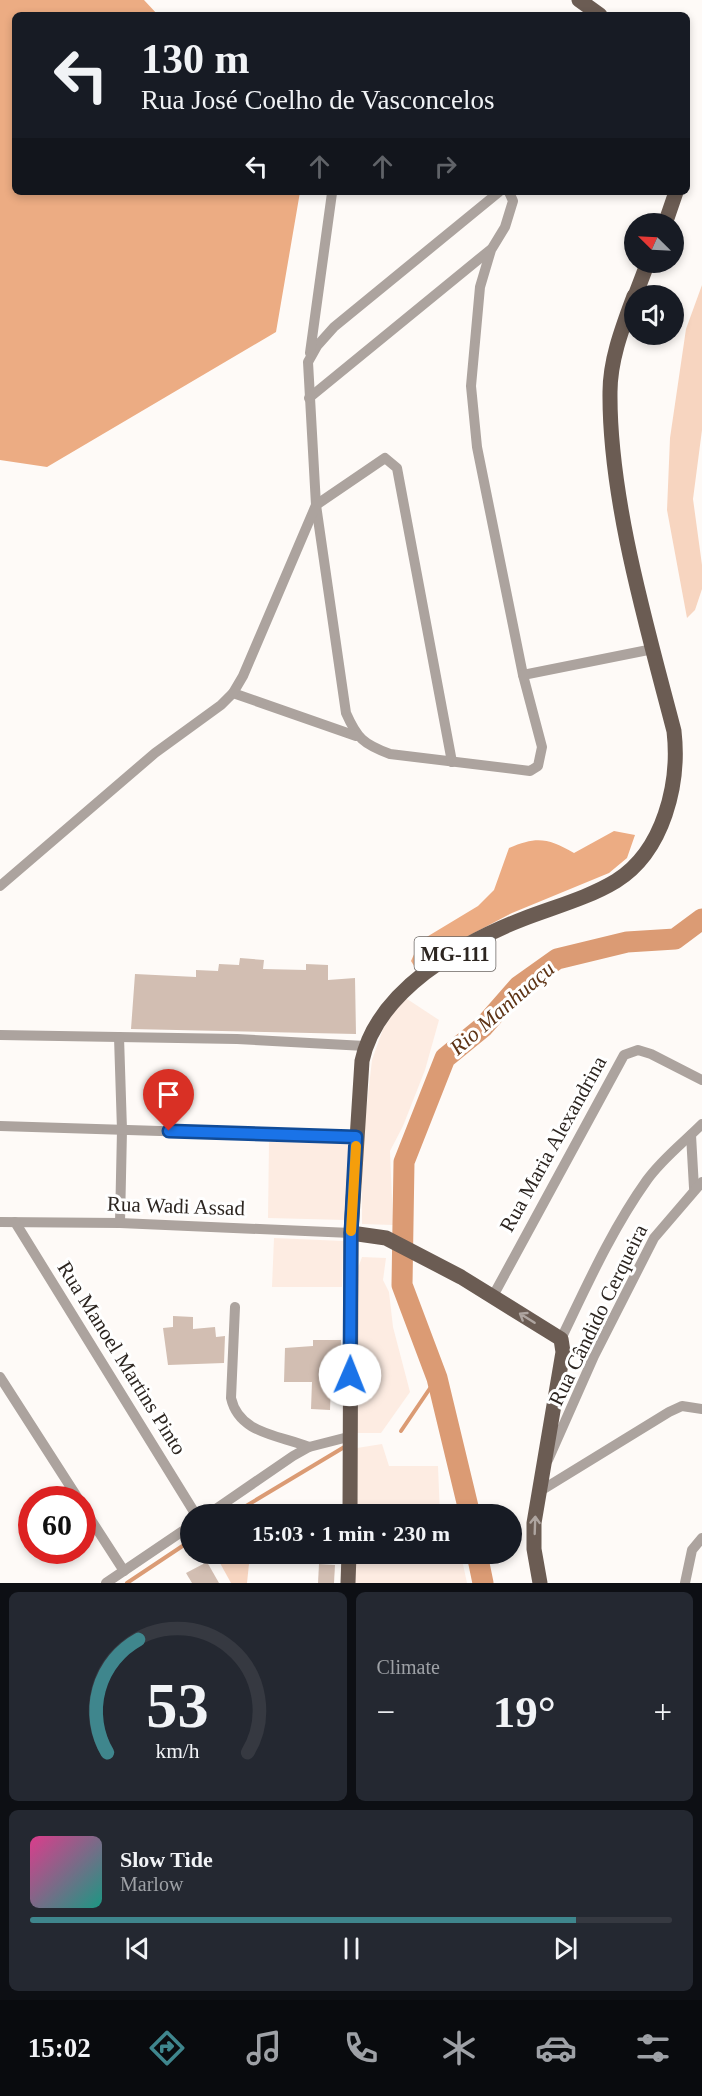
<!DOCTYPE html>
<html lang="en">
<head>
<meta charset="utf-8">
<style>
  body { margin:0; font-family:Georgia,serif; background:#242831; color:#f1f3f6; height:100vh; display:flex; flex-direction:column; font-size:22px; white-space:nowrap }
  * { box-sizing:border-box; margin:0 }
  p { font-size:20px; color:#9ea1a6 }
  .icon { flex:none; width:33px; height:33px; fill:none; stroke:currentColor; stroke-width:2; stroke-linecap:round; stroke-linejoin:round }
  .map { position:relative; height:1583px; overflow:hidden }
  .details { display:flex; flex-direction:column; gap:9px; padding:9px; background:#0d0f14; flex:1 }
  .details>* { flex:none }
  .guide { position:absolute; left:12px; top:12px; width:678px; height:183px; border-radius:9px; box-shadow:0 3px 9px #0003; background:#171b24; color:#f1f3f6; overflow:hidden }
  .needle { width:39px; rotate:294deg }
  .buttons { position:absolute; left:624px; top:213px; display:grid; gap:12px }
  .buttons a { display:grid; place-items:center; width:60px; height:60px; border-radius:50%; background:#171b24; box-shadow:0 3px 9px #0003; font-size:30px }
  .speed { position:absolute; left:18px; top:1486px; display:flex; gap:12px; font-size:30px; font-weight:700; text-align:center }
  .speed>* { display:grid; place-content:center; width:78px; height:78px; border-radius:50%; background:#171b24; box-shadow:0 3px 9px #0003; line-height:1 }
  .speed .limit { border:9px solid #d22; background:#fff; color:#111 }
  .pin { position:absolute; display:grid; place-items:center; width:51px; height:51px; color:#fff; margin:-62px -26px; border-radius:50% 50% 50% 0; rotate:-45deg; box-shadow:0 0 6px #0007 }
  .pin .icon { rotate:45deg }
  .me { position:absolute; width:66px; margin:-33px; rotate:1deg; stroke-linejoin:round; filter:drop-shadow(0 0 4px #0008) }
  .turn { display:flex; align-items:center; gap:21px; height:126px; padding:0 30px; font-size:27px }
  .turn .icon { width:78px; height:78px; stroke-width:2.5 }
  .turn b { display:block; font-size:42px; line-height:51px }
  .lanes { display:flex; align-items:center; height:57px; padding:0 30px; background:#0003; justify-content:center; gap:30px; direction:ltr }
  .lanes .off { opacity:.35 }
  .big { font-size:45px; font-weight:800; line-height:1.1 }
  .details .card { flex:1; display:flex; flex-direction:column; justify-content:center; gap:9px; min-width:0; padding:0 21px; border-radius:9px; background:#242831 }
  .details .dial { align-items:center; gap:0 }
  .dial svg { height:156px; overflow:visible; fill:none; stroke:#363941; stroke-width:7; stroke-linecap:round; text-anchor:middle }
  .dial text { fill:#f1f3f6; stroke:none }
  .song { display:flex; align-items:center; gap:18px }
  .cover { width:72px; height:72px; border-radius:9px; background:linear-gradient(135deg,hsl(330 70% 55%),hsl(170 70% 35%)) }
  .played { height:6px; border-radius:3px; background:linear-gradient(90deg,#3f868d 85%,#363941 85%) }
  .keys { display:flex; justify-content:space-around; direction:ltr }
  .heat { display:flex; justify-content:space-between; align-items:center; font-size:33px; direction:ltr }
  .details .tiles { flex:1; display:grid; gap:9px; grid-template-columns:1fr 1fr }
  .card:last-child { grid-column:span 2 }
  .trip { position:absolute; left:180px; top:1504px; width:342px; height:60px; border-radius:30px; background:#171b24; box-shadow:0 3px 9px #0003; font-weight:800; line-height:60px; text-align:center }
  .tabs { display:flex; height:96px; justify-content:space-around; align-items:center; background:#090b0e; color:#9ea1a6 }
  .tabs .icon { width:42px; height:42px }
  .tabs .selected { color:#3f868d }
  .tabs b { font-size:27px; color:#f1f3f6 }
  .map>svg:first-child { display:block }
</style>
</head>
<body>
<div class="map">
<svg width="702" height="1583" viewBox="0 0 702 1583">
  <rect width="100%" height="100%" fill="#fefaf7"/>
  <!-- built -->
  <g fill="#fdece2">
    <path d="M404 997 439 1020 425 1070 403 1126 390 1151 393 1225 362 1224V1148L372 1060 383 1029Z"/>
    <path d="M269 1142 353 1143 346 1220 268 1218Z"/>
    <path d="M274 1238 343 1241 342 1287H272Z"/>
    <path d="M362 1257 386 1258 383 1280 389 1292 393 1327 410 1392 381 1433H357L358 1268Z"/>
    <path d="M382 1444 389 1466H438L440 1515H356L357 1448Z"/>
    <path d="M353 1555H461L467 1583H353Z"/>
  </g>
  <!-- green -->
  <g fill="#f7d5c0">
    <path d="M702 285V430L693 499 702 565V589L695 610 687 618 667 510 670 438 686 329Z"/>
    <path d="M215 1554H250L247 1583H231Z"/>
  </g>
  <!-- forest -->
  <g fill="#ecac83">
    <path d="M0 0H144L158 15H15V192H300L276 332 47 467 0 460Z"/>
    <path d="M614 831 635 835 627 858 609 873 512 913 455 943 416 969 411 961 420 941 478 906 494 890 509 848C537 836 548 838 574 853Z"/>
  </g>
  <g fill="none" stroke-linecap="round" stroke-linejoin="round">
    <!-- stream -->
    <g stroke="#db9b74" stroke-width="4">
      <path d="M401 1431 437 1378"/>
      <path d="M231 1515 346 1446"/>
      <path d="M127 1583 190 1541"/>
    </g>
    <!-- river -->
    <g stroke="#db9b74" stroke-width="21">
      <path d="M470 1515 437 1378 402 1285 404 1162 445 1058 483 1027 519 986 557 959 627 942 675 939 702 919"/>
      <path d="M477 1554 483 1583"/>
    </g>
  </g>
  <!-- building -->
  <g fill="#d2beb2">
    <path d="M240 958 264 960 263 969 306 970V964L328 965V980L355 978 356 1034 131 1029 135 974 196 977V970L218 971 219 964 239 965Z"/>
    <path d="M173 1316 193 1317V1329L215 1327 216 1337 225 1336 224 1363 168 1365 163 1328 173 1327Z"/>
    <path d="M313 1340H341L340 1382H331L330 1410 311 1409 312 1382H284L285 1348 313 1346Z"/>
    <path d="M207 1562 219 1583H192L186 1573Z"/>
    <path d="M319 1564 335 1565 334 1583H318Z"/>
  </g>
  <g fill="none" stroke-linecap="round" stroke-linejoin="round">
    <!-- street -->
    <g stroke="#aca39e" stroke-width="10">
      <path d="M499 192 334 327 317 346 308 362 316 505 346 713C357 738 363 744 390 754L530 771 538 766 542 747 523 675 477 447 471 386 480 287 491 250 505 227 513 201 509 192"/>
      <path d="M310 353 332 193"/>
      <path d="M309 398 490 250"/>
      <path d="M523 675 653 649"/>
      <path d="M233 693 356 736"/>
      <path d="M0 886 155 753 221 705 233 693 243 676 316 505 385 458 397 468 452 762"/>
      <path d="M0 1035 237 1039 365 1046"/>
      <path d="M119 1037 122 1130 120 1223"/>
      <path d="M0 1126 356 1137"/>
      <path d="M691 1135 694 1188"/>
      <path d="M0 1222 120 1223 351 1233"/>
      <path d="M15 1222 196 1515"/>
      <path d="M493 1296 624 1055 638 1050 651 1054 702 1080"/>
      <path d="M235 1307 231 1398C239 1434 279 1435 309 1447"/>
      <path d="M561 1339C587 1285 612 1229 647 1180 662 1159 683 1143 702 1124"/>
      <path d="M0 1377 79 1500"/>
      <path d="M548 1460 594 1356 654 1238 702 1182"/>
      <path d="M537 1493 669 1412 682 1406 702 1409"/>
      <path d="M82 1506 124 1571"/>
      <path d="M207 1515 293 1456 309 1447 352 1436"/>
      <path d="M106 1583 190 1526"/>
      <path d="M685 1583 692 1550 702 1538"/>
    </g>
    <!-- primary -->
    <g stroke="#6b5c53" stroke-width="15">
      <path d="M579 0 600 15"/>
      <path d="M665 224 676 192"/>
      <path d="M635 296 648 262"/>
      <path d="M351 1233 386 1238 461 1277 561 1339 563 1352 534 1523V1549L540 1583"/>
      <path d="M350 1515 351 1233 362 1061C377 991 461 943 523 919 554 907 588 898 616 881 664 851 680 783 674 731 647 627 609 499 610 392 610 359 623 326 634 296"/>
      <path d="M348 1583 349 1554"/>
    </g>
  </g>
  <!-- one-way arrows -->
  <defs><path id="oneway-shaft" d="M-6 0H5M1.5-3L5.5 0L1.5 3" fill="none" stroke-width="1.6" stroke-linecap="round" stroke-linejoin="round" transform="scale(1.5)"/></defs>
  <g stroke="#aea5a0">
    <use href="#oneway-shaft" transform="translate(527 1318) rotate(-148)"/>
    <use href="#oneway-shaft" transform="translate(535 1525) rotate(-88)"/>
  </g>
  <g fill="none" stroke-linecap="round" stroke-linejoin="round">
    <defs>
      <path id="route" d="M169 1131 356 1137 351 1233 350 1375"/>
    </defs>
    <!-- route casing -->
    <use href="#route" stroke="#114b97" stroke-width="15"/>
    <!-- route -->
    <use href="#route" stroke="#1a73e8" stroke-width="10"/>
    <!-- slow -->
    <path stroke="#f59e0b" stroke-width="10" d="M351 1231 356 1146"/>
  </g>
  <g text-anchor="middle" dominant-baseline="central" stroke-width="6" stroke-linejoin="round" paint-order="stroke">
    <!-- shield labels -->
    <rect fill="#fff" stroke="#6b6663" stroke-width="1.5" x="414.5" y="937" width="81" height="34" rx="4.5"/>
    <g font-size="20" font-weight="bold" fill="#2c2520">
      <text x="455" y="954">MG-111</text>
    </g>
    <!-- street labels -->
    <g font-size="21" fill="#2c2520" stroke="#fff">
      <text transform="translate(553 1144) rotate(-61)">Rua Maria Alexandrina</text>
      <text transform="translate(176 1206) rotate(2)">Rua Wadi Assad</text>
      <text transform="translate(598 1315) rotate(-64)">Rua Cândido Cerqueira</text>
      <text transform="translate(122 1358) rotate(58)">Rua Manoel Martins Pinto</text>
    </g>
    <!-- water labels -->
    <g font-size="22" font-style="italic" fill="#5d3315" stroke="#fff">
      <text transform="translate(502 1008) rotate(-41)">Rio Manhuaçu</text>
    </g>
  </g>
</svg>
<div class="buttons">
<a><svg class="needle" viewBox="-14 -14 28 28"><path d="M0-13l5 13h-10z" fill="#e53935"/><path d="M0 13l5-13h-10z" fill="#9ea1a6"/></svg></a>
<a><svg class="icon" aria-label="sound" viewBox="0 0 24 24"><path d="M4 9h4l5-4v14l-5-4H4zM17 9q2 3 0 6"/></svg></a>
</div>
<div class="speed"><div class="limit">60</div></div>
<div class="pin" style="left:169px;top:1131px;background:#d93025"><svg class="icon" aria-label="arrive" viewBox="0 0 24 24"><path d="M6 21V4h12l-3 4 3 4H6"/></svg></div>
<svg class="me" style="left:350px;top:1375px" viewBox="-20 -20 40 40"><circle r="19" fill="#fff"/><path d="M0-13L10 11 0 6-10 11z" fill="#1a73e8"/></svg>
<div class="trip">15:03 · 1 min · 230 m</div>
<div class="guide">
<div class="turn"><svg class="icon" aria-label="left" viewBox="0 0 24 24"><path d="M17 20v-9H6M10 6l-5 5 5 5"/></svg><div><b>130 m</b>Rua José Coelho de Vasconcelos</div></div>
<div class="lanes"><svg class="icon" aria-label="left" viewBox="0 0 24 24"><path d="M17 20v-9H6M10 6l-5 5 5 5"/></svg><svg class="icon off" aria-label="ahead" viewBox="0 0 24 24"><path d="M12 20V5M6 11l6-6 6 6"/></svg><svg class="icon off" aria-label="ahead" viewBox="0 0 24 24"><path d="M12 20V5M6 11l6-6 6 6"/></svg><svg class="icon off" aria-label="right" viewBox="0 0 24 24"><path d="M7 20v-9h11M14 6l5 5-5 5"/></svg></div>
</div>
</div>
<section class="details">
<div class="tiles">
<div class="card dial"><svg viewBox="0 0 100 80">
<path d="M14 69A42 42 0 1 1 86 69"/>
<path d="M14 69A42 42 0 0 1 30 11" stroke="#3f868d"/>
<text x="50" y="56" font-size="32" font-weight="700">53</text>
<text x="50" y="72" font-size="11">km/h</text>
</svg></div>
<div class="card"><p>Climate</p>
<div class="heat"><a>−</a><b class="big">19°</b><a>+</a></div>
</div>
<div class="card">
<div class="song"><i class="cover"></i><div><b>Slow Tide</b><p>Marlow</p></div></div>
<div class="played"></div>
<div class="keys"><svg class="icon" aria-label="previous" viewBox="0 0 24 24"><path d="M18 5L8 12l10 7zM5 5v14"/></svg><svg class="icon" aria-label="pause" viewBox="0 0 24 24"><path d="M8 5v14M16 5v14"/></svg><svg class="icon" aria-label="next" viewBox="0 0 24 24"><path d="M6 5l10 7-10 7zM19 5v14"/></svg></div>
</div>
</div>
</section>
<nav class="tabs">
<b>15:02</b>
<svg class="icon selected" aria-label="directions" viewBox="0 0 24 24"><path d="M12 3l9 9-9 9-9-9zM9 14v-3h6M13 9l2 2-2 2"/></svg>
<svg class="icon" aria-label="music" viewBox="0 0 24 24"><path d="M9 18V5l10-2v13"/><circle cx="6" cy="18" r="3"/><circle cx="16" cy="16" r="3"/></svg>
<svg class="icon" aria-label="phone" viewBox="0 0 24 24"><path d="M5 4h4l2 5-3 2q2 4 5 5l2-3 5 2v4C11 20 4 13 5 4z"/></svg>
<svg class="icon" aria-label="climate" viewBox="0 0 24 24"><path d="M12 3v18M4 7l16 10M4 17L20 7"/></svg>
<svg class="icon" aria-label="car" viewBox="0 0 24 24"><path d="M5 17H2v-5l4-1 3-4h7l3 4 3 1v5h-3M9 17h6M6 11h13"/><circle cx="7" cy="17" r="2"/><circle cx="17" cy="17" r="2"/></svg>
<svg class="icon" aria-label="filters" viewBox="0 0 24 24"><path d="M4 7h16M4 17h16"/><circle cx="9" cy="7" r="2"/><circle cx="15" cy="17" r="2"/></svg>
</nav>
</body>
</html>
